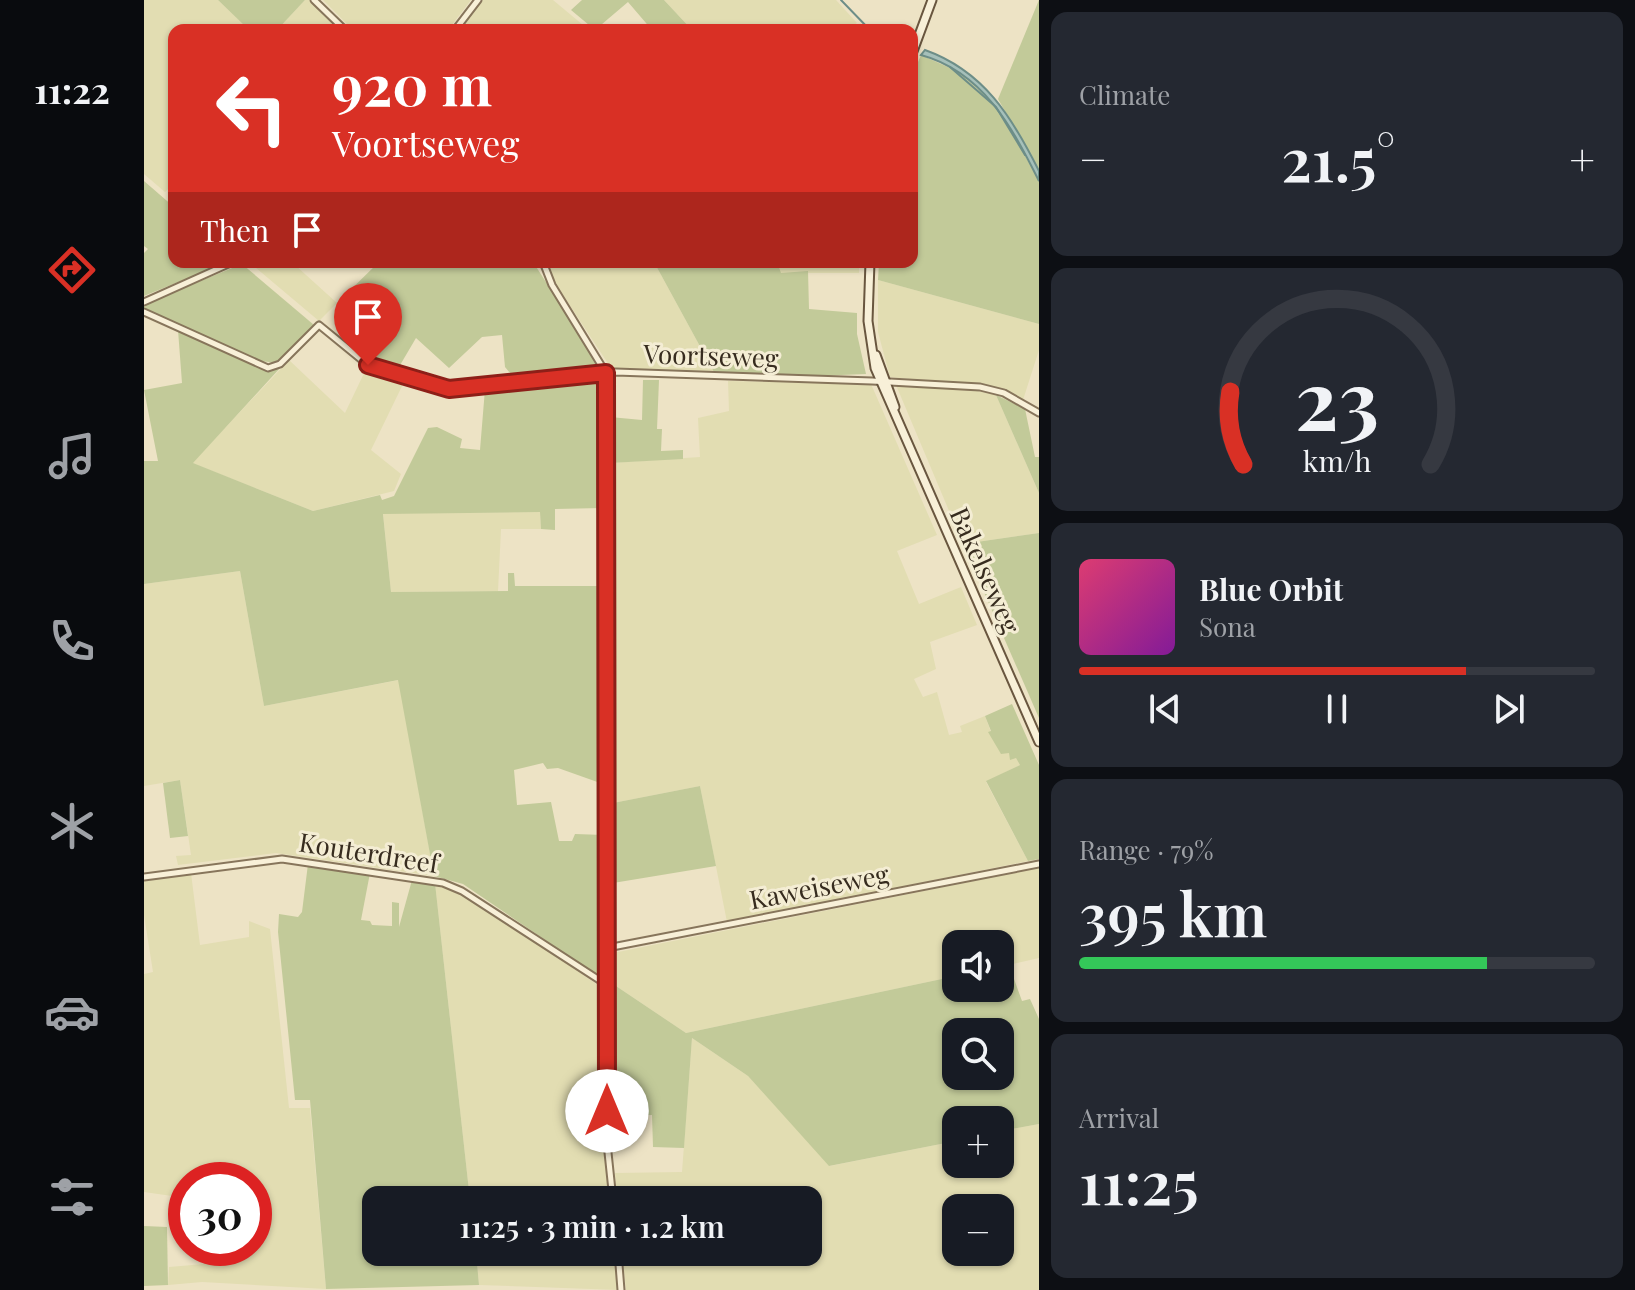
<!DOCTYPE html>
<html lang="en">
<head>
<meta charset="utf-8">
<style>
  body { margin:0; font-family:"Playfair Display",serif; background:#242831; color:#f1f3f6; height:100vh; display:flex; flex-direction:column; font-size:30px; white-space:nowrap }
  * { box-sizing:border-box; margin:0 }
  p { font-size:26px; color:#9ea1a6 }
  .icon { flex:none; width:44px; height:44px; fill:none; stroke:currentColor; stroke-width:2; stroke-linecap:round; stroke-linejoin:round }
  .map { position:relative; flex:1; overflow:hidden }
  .drawer { display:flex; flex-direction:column; gap:12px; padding:12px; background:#0d0f14; width:596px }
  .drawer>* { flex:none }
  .guide { position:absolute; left:24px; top:24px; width:750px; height:244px; border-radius:16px; box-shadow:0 2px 6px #0004; background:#d93025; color:#fff; overflow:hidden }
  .tools { position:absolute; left:798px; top:930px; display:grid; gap:16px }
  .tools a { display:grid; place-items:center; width:72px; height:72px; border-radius:16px; background:#171b24; box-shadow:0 2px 6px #0004; font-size:40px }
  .speed { position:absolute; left:24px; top:1162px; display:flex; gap:16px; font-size:40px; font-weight:700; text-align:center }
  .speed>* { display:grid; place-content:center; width:104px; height:104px; border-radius:50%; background:#171b24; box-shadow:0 2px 6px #0004; line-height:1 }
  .speed .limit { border:12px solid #d22; background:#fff; color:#111 }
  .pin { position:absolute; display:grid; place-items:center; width:68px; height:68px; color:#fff; margin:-82px -34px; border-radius:50% 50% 50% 0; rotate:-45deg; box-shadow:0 0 8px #0007 }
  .pin .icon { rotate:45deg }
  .me { position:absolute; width:88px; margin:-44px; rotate:0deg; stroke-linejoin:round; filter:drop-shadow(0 0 6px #0008) }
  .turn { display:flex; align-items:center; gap:28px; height:168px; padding:0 32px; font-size:36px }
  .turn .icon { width:104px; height:104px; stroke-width:2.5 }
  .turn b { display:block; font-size:56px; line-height:68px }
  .then { display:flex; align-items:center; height:76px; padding:0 32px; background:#0003; gap:16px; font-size:30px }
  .big { font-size:60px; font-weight:600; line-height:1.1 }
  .drawer .card { flex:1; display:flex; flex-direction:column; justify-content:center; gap:12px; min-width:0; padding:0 28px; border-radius:16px; background:#242831 }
  .drawer .dial { align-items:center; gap:0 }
  .dial svg { height:208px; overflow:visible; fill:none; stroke:#363941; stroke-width:7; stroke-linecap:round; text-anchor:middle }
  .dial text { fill:#f1f3f6; stroke:none }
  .song { display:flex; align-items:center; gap:24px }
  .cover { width:96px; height:96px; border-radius:12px; background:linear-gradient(135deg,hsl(340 70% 55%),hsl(290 70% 35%)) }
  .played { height:8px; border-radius:4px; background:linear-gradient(90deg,#d93025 75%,#363941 75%) }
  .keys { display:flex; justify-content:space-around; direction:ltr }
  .heat { display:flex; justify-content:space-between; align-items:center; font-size:44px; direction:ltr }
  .charge { height:12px; border-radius:6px; background:linear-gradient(90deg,#34c759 79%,#363941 0) }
  .trip { position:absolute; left:218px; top:1186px; width:460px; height:80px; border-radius:16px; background:#171b24; box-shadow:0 2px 6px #0004; font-weight:600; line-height:80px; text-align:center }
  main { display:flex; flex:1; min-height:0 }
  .menu { display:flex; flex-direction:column; width:144px; justify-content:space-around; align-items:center; background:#090b0e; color:#9ea1a6 }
  .menu .icon { width:56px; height:56px }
  .menu .active { color:#d93025 }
  .menu b { font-size:36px; color:#f1f3f6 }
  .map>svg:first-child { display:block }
</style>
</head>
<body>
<main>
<nav class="menu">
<b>11:22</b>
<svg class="icon active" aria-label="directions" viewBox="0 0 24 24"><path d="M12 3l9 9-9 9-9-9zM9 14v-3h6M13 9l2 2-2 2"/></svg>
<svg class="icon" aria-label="music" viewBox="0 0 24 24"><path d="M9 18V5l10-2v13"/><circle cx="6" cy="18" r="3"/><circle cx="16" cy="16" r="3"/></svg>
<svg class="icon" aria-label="phone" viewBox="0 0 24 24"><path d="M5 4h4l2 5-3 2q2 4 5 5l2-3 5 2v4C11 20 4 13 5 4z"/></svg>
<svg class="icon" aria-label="climate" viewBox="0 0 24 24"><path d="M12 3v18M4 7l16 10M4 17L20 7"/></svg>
<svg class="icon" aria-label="car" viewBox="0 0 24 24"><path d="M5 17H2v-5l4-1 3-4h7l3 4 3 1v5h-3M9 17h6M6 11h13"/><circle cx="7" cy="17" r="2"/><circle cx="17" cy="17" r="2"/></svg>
<svg class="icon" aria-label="filters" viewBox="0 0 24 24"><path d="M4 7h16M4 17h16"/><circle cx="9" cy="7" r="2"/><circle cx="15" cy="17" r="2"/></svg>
</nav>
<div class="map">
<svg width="895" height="1290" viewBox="0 0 895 1290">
  <rect width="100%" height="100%" fill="#ede3c5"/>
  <!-- farmland -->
  <g fill="#e2ddb2" fill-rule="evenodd">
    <path d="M0 0H74L105 30H30V183L21 192 0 174Z"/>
    <path d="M161 0H167L198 30H133Z"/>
    <path d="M179 0H327L304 30H209Z"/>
    <path d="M337 0H409L445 30H313Z"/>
    <path d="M520 0H692L713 23 701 30H548Z"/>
    <path d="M105 262H142L148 268 151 265 193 303 175 321Z"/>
    <path d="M402 262H510L570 372 467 368 413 286Z"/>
    <path d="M633 262H715V273H636Z"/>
    <path d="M734 280 895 324V350L879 400 841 387 746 377 734 332Z"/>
    <path d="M145 360 201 413 223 367 261 380 227 450 257 474 250 491 169 511 48 463Z"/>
    <path d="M584 381 727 384 793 535 753 551 775 604 817 587 833 625 786 642 792 669 770 679 779 697 793 692 805 735 818 732 816 726 841 716 851 743 872 757 876 765 842 782 884 861 583 922 556 786 469 803 466 463 556 457 554 418 585 411Z"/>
    <path d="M752 385 824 389 852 395 895 493V533L819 544Z"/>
    <path d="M396 512 397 529H357L354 591 247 592 239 513Z"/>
    <path d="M96 571 120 706 255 680 290 876 132 853 34 865 32 856 47 855 36 780 0 786V584Z"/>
    <path d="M895 868V958L856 967V944H812V976L542 1033 469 984V953Z"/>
    <path d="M47 873 56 945 105 937V921L126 929 145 1108H166L182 1289 58 1282 24 1285 25 1267 60 1264V1248H110V1180H42V1198L0 1192V974L9 972 0 915V879Z"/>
    <path d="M291 883 314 889 461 990 467 1200H326Z"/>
    <path d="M548 1038 604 1076 686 1166 812 1141V1164H856V1131L895 1124V1290H482L478 1252H664V1200H473L471 1173 538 1172ZM812 1208H856V1252H812Z"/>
    <path d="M332 1252H472L475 1290 335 1285Z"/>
  </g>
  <!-- green -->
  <g fill="#c2ca99" fill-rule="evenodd">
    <path d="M74 0H161L133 30H105Z"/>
    <path d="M438 0H520L548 30H508L484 2 451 30 427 10Z"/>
    <path d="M895 0V171L854 99Z"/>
    <path d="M777 55 815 72 855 108 895 181V324L734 280 735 262H768V76Z"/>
    <path d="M0 181 30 207V262H83L0 296V253L4 249 0 246Z"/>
    <path d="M235 262H389L458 369 371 379 361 367 358 335 338 337 305 368 272 338 252 372 228 364 205 345 223 330 193 303Z"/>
    <path d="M510 262H633L637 273 664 271 665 309 713 313V334L722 374 648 377 570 372Z"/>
    <path d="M98 264 170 325 134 363 116 361 0 309V304Z"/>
    <path d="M34 330 114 367 136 368 49 463 169 511 236 495 238 500 250 496 284 428 293 427 318 439 316 448 336 450 341 389 458 378V508L411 509V530L397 529 396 512 239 514 247 592 364 591V573H370L371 586H459V784L414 768 403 769 399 763 370 770 373 805 407 802 415 841H428L431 834 460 835V980L319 884 290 876 254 680 120 706 96 571 0 584V461H14L0 390 38 383Z"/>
    <path d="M499 380H515L513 429H518L517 451 539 450V459L466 463V417L498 420Z"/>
    <path d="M852 395 881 409 891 457H895V493Z"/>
    <path d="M895 533V718L819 544Z"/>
    <path d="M868 704 895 765V859L884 861 842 781 876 765 872 758 866 760 865 753 857 754 844 732 847 731 841 716Z"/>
    <path d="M36 780 44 836 26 838 19 783Z"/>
    <path d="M556 786 572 866 469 883V803Z"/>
    <path d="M164 864 226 873 217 920 226 921 228 925 248 926V902L255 903V927L268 880 291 883 326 1200H232V1252H332L335 1285 182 1289 166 1100H151L134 932 135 914 154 917 158 912Z"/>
    <path d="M865 965 878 1001 886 999 895 1019V1124L856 1131V1120H812V1141L685 1166 604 1076 548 1038 540 1148 509 1147 508 1115 469 1116V984L542 1033 812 976V988H856V967ZM812 1032H856V1076H812Z"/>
    <path d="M0 1226 23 1227 24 1285 0 1286Z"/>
  </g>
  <!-- water -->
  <path fill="#a6c0ba" stroke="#6d8e88" stroke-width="2" d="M781 50C840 71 868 117 895 171V181C868 127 839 72 777 55Z"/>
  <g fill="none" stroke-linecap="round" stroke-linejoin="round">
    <!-- stream -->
    <g stroke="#6d8e88" stroke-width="2">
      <path d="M697 0 726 30"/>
      <path d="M806 67 852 107 881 155"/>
    </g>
    <defs>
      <g id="minor">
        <path d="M170 0 201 30"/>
        <path d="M311 30 334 0"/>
        <path d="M399 262 408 285 462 373 463 1143 469 1200"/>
        <path d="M0 302 89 262"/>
        <path d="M0 312 124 368 136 364 175 325 224 365 305 389 472 372 728 381 836 387 860 393 895 413"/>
        <path d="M0 877 138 859 299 883 318 891 463 985"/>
        <path d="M463 948 895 864"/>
        <path d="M474 1252 477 1290"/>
      </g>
      <g id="secondary">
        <path d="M768 54 788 0"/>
        <path d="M726 262 724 321 731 368 895 742"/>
        <path d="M732 355 751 407"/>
      </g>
    </defs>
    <!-- minor casing -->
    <use href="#minor" stroke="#87755b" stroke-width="9"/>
    <!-- secondary casing -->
    <use href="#secondary" stroke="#69563f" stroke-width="11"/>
    <!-- minor -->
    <use href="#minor" stroke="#f8f0d8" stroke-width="5"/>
    <!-- secondary -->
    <use href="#secondary" stroke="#f8f0d8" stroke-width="7"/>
  </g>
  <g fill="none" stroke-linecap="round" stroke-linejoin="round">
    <defs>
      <path id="route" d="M224 365 305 389 462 373 463 1111"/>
    </defs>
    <!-- route casing -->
    <use href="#route" stroke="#8d1f18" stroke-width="20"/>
    <!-- route -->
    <use href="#route" stroke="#d93025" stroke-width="14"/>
  </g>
  <g text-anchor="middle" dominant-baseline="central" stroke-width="6" stroke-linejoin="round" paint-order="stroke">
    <!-- street labels -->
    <g font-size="26" fill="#372c1f" stroke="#f4edd4">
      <text transform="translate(567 355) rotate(2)">Voortseweg</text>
      <text transform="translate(842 570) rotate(66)">Bakelseweg</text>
      <text transform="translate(225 852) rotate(9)">Kouterdreef</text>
      <text transform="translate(675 886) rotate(-11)">Kaweiseweg</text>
    </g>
  </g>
</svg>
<div class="tools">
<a><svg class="icon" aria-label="sound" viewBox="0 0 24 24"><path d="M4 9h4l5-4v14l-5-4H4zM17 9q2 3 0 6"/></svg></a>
<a><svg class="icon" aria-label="search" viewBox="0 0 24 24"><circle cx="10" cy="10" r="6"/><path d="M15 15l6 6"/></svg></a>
<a>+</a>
<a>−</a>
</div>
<div class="speed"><div class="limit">30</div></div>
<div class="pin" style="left:224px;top:365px;background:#d93025"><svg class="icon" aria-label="arrive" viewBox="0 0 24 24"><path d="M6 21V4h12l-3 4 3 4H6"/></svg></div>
<svg class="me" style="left:463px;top:1111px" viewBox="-20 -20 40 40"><circle r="19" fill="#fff"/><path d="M0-13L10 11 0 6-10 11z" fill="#d93025"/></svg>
<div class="trip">11:25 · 3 min · 1.2 km</div>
<div class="guide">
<div class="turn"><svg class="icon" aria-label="left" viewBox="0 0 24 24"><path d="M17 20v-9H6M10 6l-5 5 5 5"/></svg><div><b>920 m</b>Voortseweg</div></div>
<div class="then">Then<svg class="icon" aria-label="arrive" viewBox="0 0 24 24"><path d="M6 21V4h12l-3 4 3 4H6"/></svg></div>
</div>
</div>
<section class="drawer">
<div class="card"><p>Climate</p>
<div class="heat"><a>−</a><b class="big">21.5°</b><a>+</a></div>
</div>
<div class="card dial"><svg viewBox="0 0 100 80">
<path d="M14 69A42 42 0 1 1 86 69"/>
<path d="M14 69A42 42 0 0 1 9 41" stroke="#d93025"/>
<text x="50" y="56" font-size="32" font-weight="700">23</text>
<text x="50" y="72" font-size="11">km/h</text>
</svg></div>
<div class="card">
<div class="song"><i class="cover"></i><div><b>Blue Orbit</b><p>Sona</p></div></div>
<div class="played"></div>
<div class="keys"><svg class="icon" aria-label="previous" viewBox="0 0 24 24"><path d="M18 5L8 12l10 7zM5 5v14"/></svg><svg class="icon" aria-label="pause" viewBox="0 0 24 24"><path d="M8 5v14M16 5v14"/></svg><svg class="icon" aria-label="next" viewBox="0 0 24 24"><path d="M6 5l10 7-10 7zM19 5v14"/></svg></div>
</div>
<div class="card"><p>Range · 79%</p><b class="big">395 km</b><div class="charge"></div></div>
<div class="card"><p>Arrival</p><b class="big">11:25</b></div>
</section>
</main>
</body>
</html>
